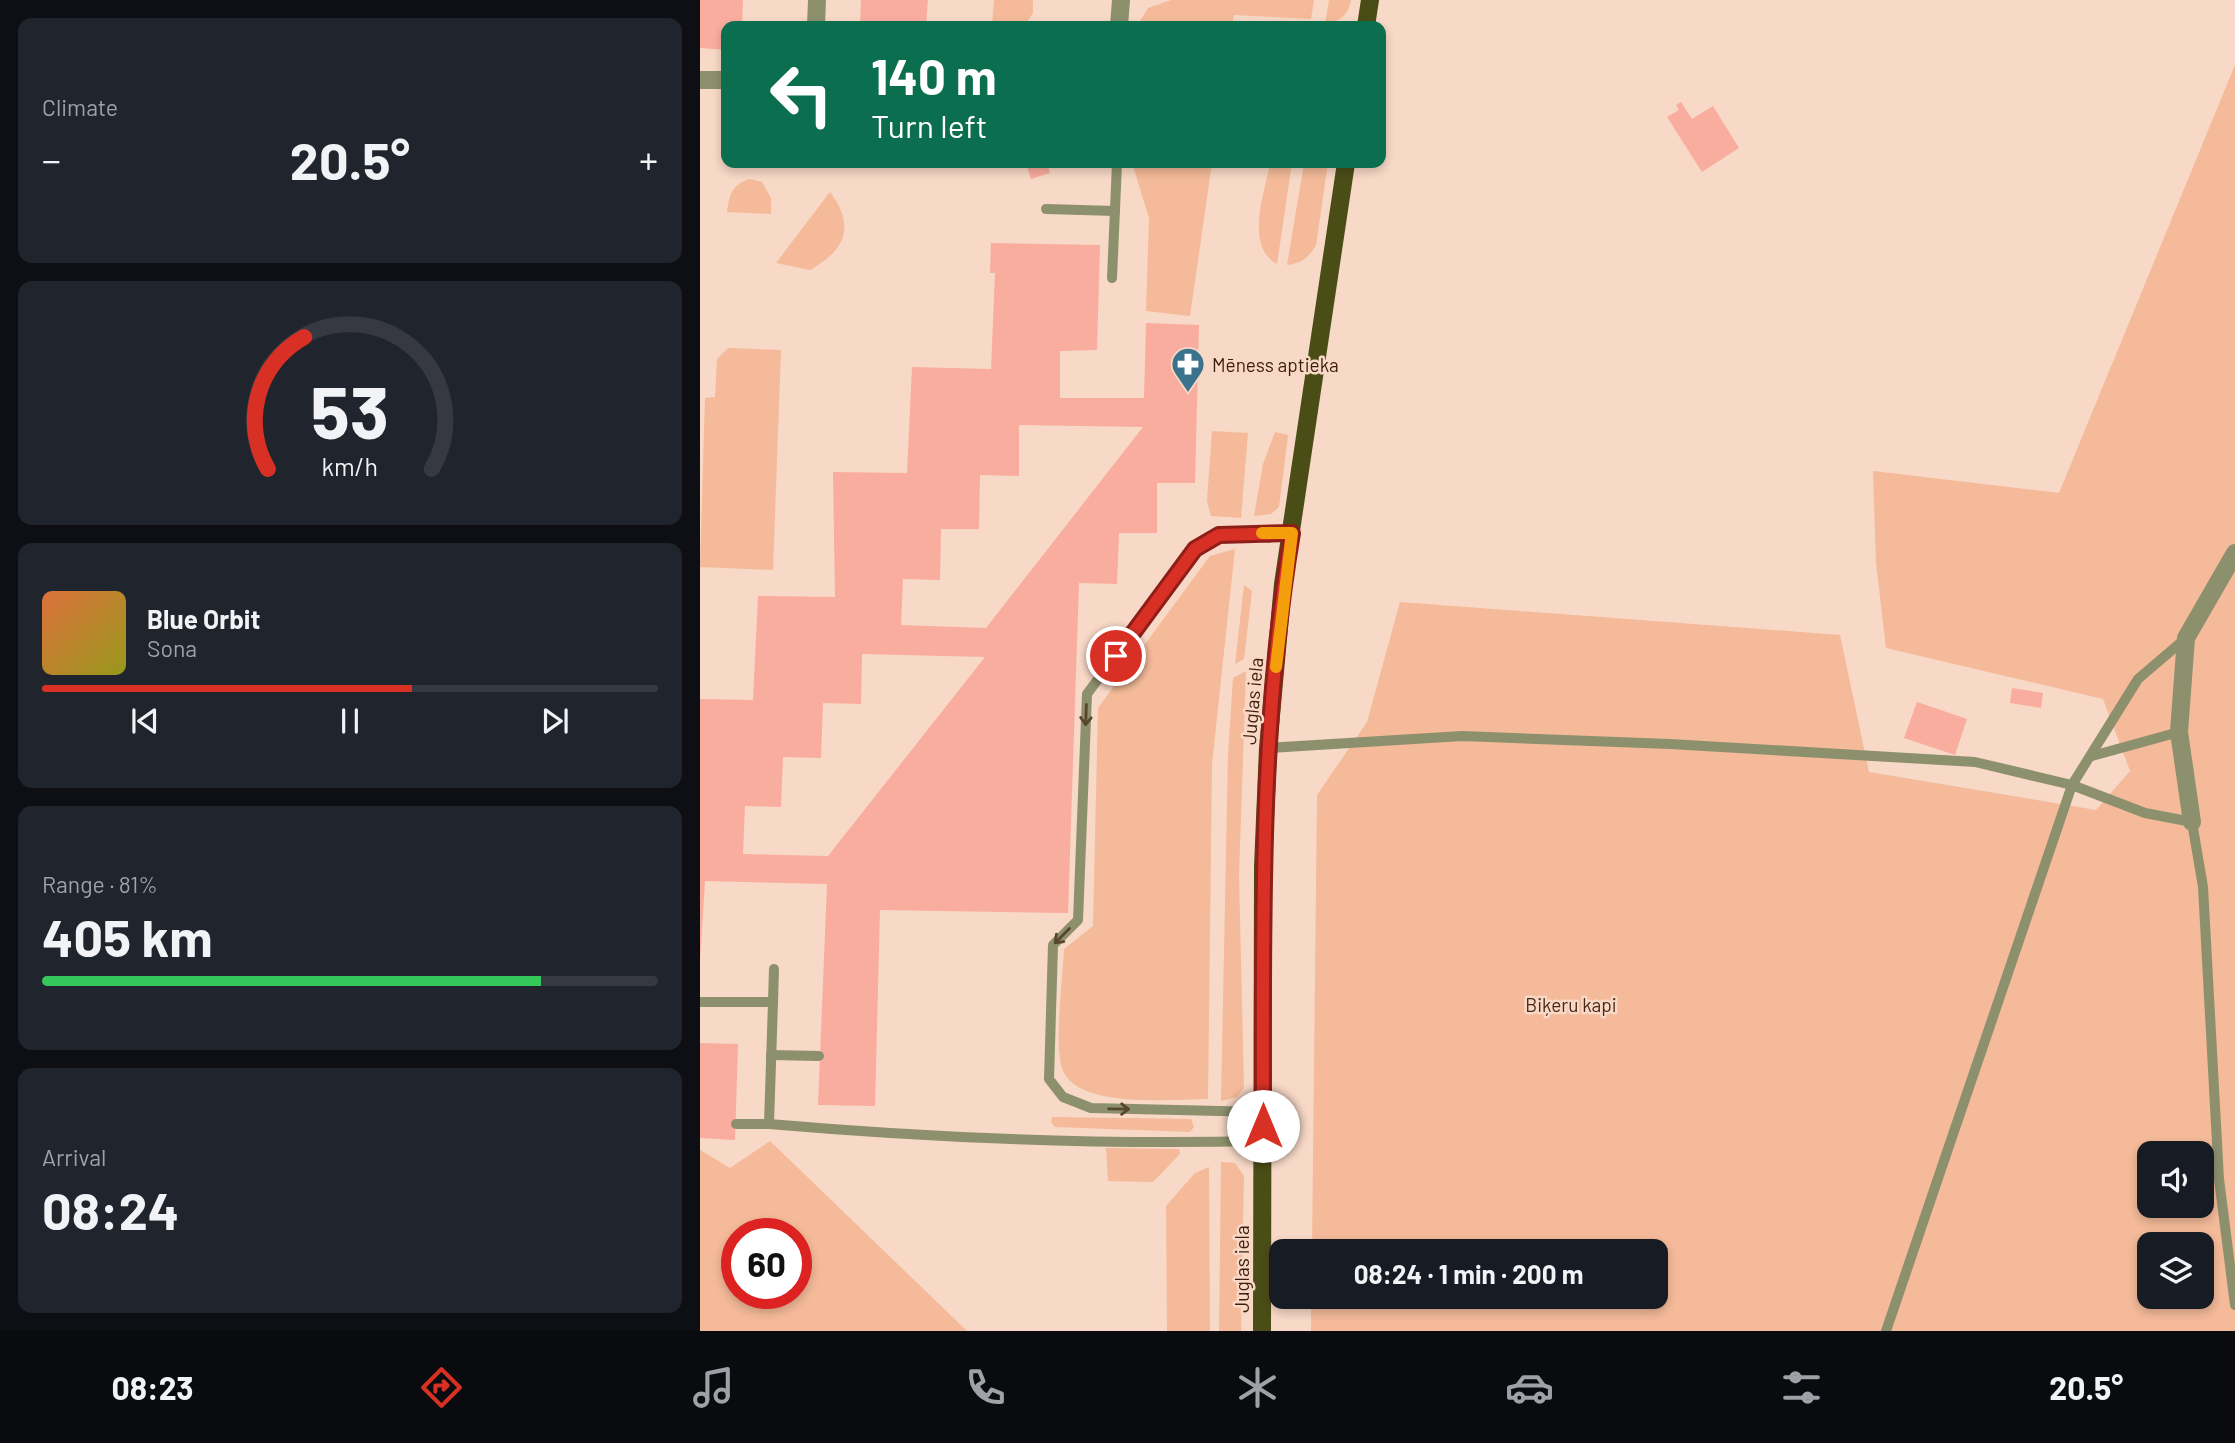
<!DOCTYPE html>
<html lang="en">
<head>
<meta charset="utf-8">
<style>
  body { margin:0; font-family:Barlow,sans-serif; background:#20242c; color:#f1f3f6; height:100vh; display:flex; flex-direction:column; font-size:26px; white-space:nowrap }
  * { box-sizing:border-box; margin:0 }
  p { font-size:23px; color:#9ea1a6 }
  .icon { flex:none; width:38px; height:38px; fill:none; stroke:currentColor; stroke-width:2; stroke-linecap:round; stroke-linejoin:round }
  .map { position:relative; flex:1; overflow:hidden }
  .side { display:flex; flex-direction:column; gap:18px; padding:18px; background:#0d0f14; width:700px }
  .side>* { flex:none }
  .hud { position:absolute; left:21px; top:21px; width:665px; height:147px; border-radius:14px; box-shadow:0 4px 10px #0003; background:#0b6e4f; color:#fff; overflow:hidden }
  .fabs { position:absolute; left:1437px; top:1141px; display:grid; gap:14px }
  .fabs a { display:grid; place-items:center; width:77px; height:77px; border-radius:14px; background:#171b24; box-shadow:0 4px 10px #0003; font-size:35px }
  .speed { position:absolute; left:21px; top:1218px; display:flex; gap:14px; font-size:35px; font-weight:700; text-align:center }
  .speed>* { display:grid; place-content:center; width:91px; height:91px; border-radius:50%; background:#171b24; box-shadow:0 4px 10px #0003; line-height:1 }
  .speed .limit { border:10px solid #d22; background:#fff; color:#111 }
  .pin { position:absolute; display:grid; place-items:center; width:60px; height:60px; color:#fff; margin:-30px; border:4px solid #fff; border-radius:50%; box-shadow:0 2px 7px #0007 }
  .me { position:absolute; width:77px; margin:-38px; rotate:0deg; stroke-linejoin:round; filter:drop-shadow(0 0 5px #0008) }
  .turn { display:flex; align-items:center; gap:24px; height:147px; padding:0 35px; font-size:32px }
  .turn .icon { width:91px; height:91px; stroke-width:2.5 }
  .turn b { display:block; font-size:49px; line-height:60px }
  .big { font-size:52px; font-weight:700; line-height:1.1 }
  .side .tile { flex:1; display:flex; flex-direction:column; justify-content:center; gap:10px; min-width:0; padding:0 24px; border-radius:14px; background:#20242c }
  .side .dial { align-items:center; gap:0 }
  .dial svg { height:182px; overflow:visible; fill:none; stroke:#363941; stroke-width:7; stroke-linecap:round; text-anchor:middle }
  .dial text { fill:#f1f3f6; stroke:none }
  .song { display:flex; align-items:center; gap:21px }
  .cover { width:84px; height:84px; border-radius:10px; background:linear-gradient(135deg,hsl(20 70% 55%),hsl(60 70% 35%)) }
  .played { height:7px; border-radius:4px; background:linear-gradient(90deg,#d93025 60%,#363941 60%) }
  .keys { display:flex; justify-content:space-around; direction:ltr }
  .heat { display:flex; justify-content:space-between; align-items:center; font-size:38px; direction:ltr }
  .charge { height:10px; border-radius:5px; background:linear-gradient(90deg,#34c759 81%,#363941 0) }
  .trip { position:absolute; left:569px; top:1239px; width:399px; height:70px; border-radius:14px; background:#171b24; box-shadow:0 4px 10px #0003; font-weight:700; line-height:70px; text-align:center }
  .tabs { display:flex; height:112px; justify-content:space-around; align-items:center; background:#090b0e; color:#9ea1a6 }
  .tabs .icon { width:49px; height:49px }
  .tabs .active { color:#d93025 }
  .tabs b { font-size:32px; color:#f1f3f6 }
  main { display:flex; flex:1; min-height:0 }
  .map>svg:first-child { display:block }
</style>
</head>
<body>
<main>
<section class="side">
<div class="tile"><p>Climate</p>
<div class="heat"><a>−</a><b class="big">20.5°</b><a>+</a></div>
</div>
<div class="tile dial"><svg viewBox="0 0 100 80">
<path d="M14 69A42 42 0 1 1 86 69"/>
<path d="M14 69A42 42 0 0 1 30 11" stroke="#d93025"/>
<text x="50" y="56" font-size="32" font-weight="700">53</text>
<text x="50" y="72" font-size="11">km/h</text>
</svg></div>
<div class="tile">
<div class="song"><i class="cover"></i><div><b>Blue Orbit</b><p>Sona</p></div></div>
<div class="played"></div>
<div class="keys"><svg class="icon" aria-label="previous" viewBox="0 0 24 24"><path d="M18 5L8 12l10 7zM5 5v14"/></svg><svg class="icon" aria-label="pause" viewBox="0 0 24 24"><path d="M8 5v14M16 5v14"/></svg><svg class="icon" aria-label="next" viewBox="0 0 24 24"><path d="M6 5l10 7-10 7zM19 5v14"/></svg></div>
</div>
<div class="tile"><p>Range · 81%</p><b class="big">405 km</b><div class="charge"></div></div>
<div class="tile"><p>Arrival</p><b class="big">08:24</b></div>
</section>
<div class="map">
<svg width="1535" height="1331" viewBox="0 0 1535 1331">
  <rect width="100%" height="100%" fill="#f8d8c6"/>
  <!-- green -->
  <g fill="#f4ba99" fill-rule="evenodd">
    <path d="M294 0H333V13L324 26H292Z"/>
    <path d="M471 0H614L611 19 534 15 532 26H437L448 8Z"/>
    <path d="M629 0H651C649 15 640 21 625 24Z"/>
    <path d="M1535 65V1331H611V1297H956V1251H612L617 795 667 722 700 602 1140 635 1169 772 1396 810 1430 771 1403 699 1186 648 1176 563 1173 471 1359 493ZM1449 1153H1502V1206H1449ZM1449 1244H1502V1297H1449Z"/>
    <path d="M432 163H512L490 316 446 311 449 218Z"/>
    <path d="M570 163H592L577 264C544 246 565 192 570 163Z"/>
    <path d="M604 163H628L616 245C608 258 602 263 587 265Z"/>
    <path d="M49 179 62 182 71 198V214L27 212C29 195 32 185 49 179Z"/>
    <path d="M130 192C156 227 145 250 110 270L76 263Z"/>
    <path d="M28 348 81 350 73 570 0 567 5 398 15 397 17 359Z"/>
    <path d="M512 431 548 433 541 518 511 516 507 501Z"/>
    <path d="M575 432 588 435 579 507 571 514 554 516 563 464Z"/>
    <path d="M535 549 512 764 508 1099C474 1099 375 1110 362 1068 354 1042 363 978 364 949L393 926 398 708 510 556Z"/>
    <path d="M544 585 552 591 544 659 535 664Z"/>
    <path d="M546 671 539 875 544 1088 537 1097 521 1101 528 754 533 678Z"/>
    <path d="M352 1117 491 1119 494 1127 490 1132 355 1127 351 1122Z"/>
    <path d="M70 1141 267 1331H0V1150L30 1168ZM37 1234H96V1293H37Z"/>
    <path d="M406 1148 479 1149 480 1154 453 1182 408 1181Z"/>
    <path d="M521 1162 535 1163 544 1176 541 1331H519Z"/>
    <path d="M509 1167 510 1331H467L466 1206 495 1173Z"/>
  </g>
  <!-- building -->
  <g fill="#f9ad9e" fill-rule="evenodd">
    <path d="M0 0H43L42 26H26V50L0 48Z"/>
    <path d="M161 0H228L226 26H160Z"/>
    <path d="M981 102 992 119 1013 106 1039 148 1002 172 967 117 979 110 976 105Z"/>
    <path d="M326 163H347L350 173 331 179Z"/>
    <path d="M291 243 400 245 397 350 360 351V398H444L446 323 499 325 495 483H457V533H419L417 584 379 583 368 913 180 910 175 1106 118 1105 127 884 5 881 0 961V699L53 700 58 596 135 597 133 472 207 473 212 367 291 369 295 273H290ZM319 425 443 427 286 628 201 625 203 579 240 580 241 529H279L280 475 319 476ZM162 654 285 657 128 856 43 854 45 806 81 807 83 757 121 758 123 703 161 704Z"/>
    <path d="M1312 688 1343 693 1341 708 1310 703Z"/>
    <path d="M1217 702 1267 719 1255 755 1204 738Z"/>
    <path d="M0 1043 38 1044 35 1140 0 1138Z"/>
  </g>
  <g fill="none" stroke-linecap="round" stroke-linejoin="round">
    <!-- service -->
    <g stroke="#8d906d" stroke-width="10">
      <path d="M346 209 415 211"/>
      <path d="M412 278 417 163"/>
      <path d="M568 748 762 736 970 744 1275 762 1372 785 1445 813 1492 822 1503 887 1519 1179 1535 1305"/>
      <path d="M1392 756 1479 732"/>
      <path d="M0 1002H73L69 1124C232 1138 399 1145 563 1141"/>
      <path d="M73 1002 74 969"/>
      <path d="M71 1055 119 1056"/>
      <path d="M563 1112 391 1108 363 1097 349 1079 353 945 378 920 387 694 495 549 519 535 592 533"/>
      <path d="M36 1124H69"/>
      <path d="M1186 1331 1372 785 1438 679 1486 638"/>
    </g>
    <!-- minor -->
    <g stroke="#8d906d" stroke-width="18">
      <path d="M116 26 117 0"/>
      <path d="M419 26 421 0"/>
      <path d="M0 80H26"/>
      <path d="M1492 822 1479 732 1486 638 1535 553"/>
    </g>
    <!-- primary -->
    <g stroke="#4b4d17" stroke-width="18">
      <path d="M666 26 670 0"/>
      <path d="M562 1331 563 867 568 748 583 584 646 163"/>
    </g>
  </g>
  <!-- one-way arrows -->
  <defs><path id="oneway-shaft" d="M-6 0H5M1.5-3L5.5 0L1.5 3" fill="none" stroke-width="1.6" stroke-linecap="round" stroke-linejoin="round" transform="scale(1.75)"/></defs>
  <g stroke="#58462d">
    <use href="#oneway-shaft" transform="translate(386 715) rotate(92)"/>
    <use href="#oneway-shaft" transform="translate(362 936) rotate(135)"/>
    <use href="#oneway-shaft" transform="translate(419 1109) rotate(1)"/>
  </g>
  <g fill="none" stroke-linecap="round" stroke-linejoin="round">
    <defs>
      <path id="route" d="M416 656 495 549 519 535 592 533C559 729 563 929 563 1126"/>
    </defs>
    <!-- route casing -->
    <use href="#route" stroke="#8d1f18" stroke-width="18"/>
    <!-- route -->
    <use href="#route" stroke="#d93025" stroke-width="12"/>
    <!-- slow -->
    <path stroke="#f59e0b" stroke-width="12" d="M562 533H592L576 667"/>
  </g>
  <!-- icons -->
  <defs>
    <symbol id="pharmacy-pin" viewBox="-11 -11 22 30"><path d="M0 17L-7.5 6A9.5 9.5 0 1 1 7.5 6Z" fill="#3b738d" stroke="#f8d8c6"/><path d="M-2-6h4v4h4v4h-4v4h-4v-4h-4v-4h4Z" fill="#fff"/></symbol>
  </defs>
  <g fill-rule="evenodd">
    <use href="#pharmacy-pin" x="469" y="345" width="38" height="52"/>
  </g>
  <g text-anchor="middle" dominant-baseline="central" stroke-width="5" stroke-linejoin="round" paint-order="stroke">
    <!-- poi labels -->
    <g font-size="19" fill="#3c1e0b" stroke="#f8d8c6" text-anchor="start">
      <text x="512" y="364">Mēness aptieka</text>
    </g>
    <!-- street labels -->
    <g font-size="19" fill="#3c1e0b" stroke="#f8d8c6">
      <text transform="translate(552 701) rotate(-85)">Juglas iela</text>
      <text transform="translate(541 1269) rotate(-90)">Juglas iela</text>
    </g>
    <!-- park labels -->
    <g font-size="19" fill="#4a2915" stroke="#f8d8c6">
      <text x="871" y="1004">Biķeru kapi</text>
    </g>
  </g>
</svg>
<div class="fabs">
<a><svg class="icon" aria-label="sound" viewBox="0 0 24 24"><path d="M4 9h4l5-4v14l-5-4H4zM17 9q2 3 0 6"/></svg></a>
<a><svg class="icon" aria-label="layers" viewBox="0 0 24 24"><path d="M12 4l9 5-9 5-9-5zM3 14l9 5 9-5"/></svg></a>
</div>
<div class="speed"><div class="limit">60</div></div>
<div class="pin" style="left:416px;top:656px;background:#d93025"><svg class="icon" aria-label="arrive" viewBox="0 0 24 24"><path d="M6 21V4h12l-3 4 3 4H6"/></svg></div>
<svg class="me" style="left:563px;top:1126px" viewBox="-20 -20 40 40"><circle r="19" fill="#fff"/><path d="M0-13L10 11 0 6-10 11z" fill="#d93025"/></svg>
<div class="trip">08:24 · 1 min · 200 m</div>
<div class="hud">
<div class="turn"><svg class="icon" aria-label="left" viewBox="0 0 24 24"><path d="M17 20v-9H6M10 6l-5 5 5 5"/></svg><div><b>140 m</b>Turn left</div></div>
</div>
</div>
</main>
<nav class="tabs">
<b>08:23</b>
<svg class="icon active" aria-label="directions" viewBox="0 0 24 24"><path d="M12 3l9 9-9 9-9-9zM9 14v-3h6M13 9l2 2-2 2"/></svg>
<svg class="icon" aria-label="music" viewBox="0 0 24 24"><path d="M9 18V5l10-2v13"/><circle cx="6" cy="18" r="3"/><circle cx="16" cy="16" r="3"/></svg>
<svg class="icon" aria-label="phone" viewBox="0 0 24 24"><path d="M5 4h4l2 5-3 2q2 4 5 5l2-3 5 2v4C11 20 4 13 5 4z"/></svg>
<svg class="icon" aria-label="climate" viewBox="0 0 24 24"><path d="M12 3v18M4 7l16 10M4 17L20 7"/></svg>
<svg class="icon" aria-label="car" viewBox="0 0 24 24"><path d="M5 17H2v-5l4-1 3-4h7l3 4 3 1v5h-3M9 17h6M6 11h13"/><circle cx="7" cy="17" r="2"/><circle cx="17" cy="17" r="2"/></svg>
<svg class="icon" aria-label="filters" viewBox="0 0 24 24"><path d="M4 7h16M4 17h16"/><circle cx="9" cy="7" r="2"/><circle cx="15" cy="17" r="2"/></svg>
<b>20.5°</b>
</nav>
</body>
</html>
